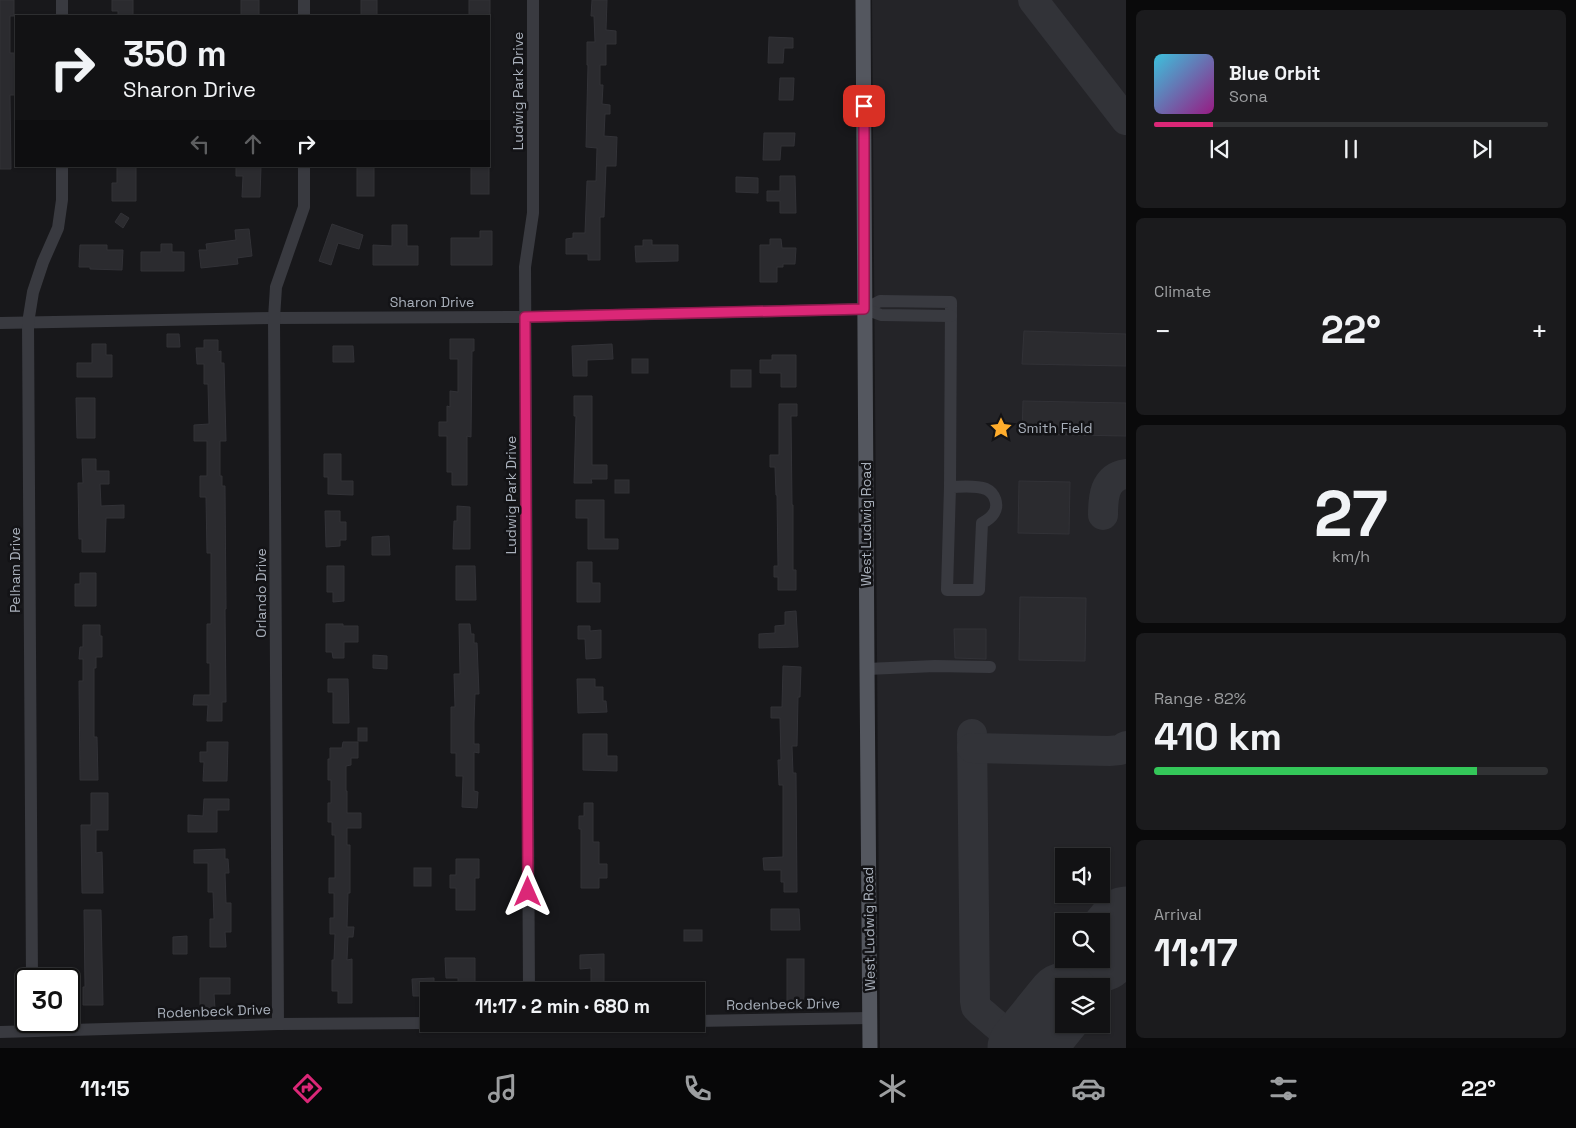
<!DOCTYPE html>
<html lang="en">
<head>
<meta charset="utf-8">
<style>
  body { margin:0; font-family:"Space Grotesk",sans-serif; background:#1b1b1d; color:#f1f3f6; height:100vh; display:flex; flex-direction:column; font-size:19px; white-space:nowrap }
  * { box-sizing:border-box; margin:0 }
  p { font-size:16px; color:#9c9ea0 }
  .icon { flex:none; width:28px; height:28px; fill:none; stroke:currentColor; stroke-width:2; stroke-linecap:round; stroke-linejoin:round }
  .map { position:relative; flex:1; overflow:hidden }
  .panel { display:flex; flex-direction:column; gap:10px; padding:10px; background:#0a0a0b; width:450px }
  .panel>* { flex:none }
  .hud { position:absolute; left:15px; top:15px; width:475px; height:152px; border-radius:0px; box-shadow:0 1px 4px #0004,0 0 0 1px #313234; background:#121214; color:#f1f3f6; overflow:hidden }
  .controls { position:absolute; left:1055px; top:848px; display:grid; gap:10px }
  .controls a { display:grid; place-items:center; width:55px; height:55px; border-radius:0px; background:#121214; box-shadow:0 1px 4px #0004,0 0 0 1px #313234; font-size:25px }
  .speed { position:absolute; left:15px; top:968px; display:flex; gap:10px; font-size:25px; font-weight:700; text-align:center }
  .speed>* { display:grid; place-content:center; width:65px; height:65px; border-radius:50%; background:#121214; box-shadow:0 1px 4px #0004,0 0 0 1px #313234; line-height:1 }
  .speed .limit { border:2px solid #111; border-radius:8px; background:#fff; color:#111 }
  .pin { position:absolute; display:grid; place-items:center; width:42px; height:42px; color:#fff; margin:-21px; border-radius:10px; box-shadow:0 2px 8px #0006 }
  .me { position:absolute; width:55px; margin:-28px; rotate:0deg; stroke-linejoin:round; filter:drop-shadow(0 0 4px #0008) }
  .turn { display:flex; align-items:center; gap:18px; height:105px; padding:0 25px; font-size:22px }
  .turn .icon { width:65px; height:65px; stroke-width:2.5 }
  .turn b { display:block; font-size:35px; line-height:42px }
  .lanes { display:flex; align-items:center; height:48px; padding:0 25px; background:#0003; justify-content:center; gap:25px; direction:ltr }
  .lanes .off { opacity:.35 }
  .big { font-size:38px; font-weight:800; line-height:1.1 }
  .panel .widget { flex:1; display:flex; flex-direction:column; justify-content:center; gap:8px; min-width:0; padding:0 18px; border-radius:8px; background:#1b1b1d }
  .panel .dial { align-items:center; gap:0 }
  .dial b { font-size:65px; line-height:1 }
  .song { display:flex; align-items:center; gap:15px }
  .cover { width:60px; height:60px; border-radius:8px; background:linear-gradient(135deg,hsl(190 70% 55%),hsl(310 70% 35%)) }
  .played { height:5px; border-radius:2px; background:linear-gradient(90deg,#db2777 15%,#313234 15%) }
  .keys { display:flex; justify-content:space-around; direction:ltr }
  .heat { display:flex; justify-content:space-between; align-items:center; font-size:28px; direction:ltr }
  .charge { height:8px; border-radius:4px; background:linear-gradient(90deg,#34c759 82%,#313234 0) }
  .trip { position:absolute; left:420px; top:982px; width:285px; height:50px; border-radius:0px; background:#121214; box-shadow:0 1px 4px #0004,0 0 0 1px #313234; font-weight:800; line-height:50px; text-align:center }
  .tab-bar { display:flex; height:80px; justify-content:space-around; align-items:center; background:#070708; color:#9c9ea0 }
  .tab-bar .icon { width:35px; height:35px }
  .tab-bar .on { color:#db2777 }
  .tab-bar b { font-size:22px; color:#f1f3f6 }
  main { display:flex; flex:1; min-height:0 }
  .map>svg:first-child { display:block }
</style>
</head>
<body>
<main>
<div class="map">
<svg width="1126" height="1048" viewBox="0 0 1126 1048">
  <rect width="100%" height="100%" fill="#18181b"/>
  <!-- built -->
  <path fill="#242428" fill-rule="evenodd" d="M872 0H1126V1048H880ZM1064 856H1101V894H1064ZM1064 921H1101V959H1064ZM1064 986H1101V1024H1064Z"/>
  <g fill="none" stroke-linecap="round" stroke-linejoin="round">
    <!-- taxiway -->
    <g stroke="#323338" stroke-width="30">
      <path d="M1033 0 1126 120"/>
      <path d="M1103 515C1103 498 1104 477 1126 474"/>
      <path d="M972 734 975 1001 976 1007 980 1011C1001 1028 1010 1044 1039 1030"/>
      <path d="M972 748 1109 751 1120 750 1126 746"/>
    </g>
    <!-- runway -->
    <g stroke="#323338" stroke-width="75">
      <path d="M1101 954 1126 924"/>
      <path d="M1025 1048 1064 1000"/>
    </g>
  </g>
  <!-- building -->
  <g fill="#2b2b2f" stroke="#323237">
    <path d="M0 0H14V16H10V53H14L15 95H10L11 169H0Z"/>
    <path d="M112 0H133V16H118V11H112Z"/>
    <rect x="241" y="0" width="18" height="16"/>
    <rect x="361" y="0" width="16" height="16"/>
    <rect x="469" y="0" width="21" height="16"/>
    <path d="M592 0H607L606 30 616 31V44H606V65H600V85H603L602 104 610 105V114H605L604 136 617 137 616 166H606L604 217H600V260H588V254H566V239L573 238V233H585L587 181H596L597 148 586 147 588 65H587V42H595L594 16H591Z"/>
    <path d="M769 37 793 38V48H784L783 63H768Z"/>
    <path d="M780 78H794L793 100H779Z"/>
    <path d="M764 133H795L794 146H781L780 160H763Z"/>
    <path d="M117 166H136V201H112V183H117Z"/>
    <path d="M236 166H261L260 197H242L243 176H236Z"/>
    <rect x="357" y="166" width="17" height="30"/>
    <rect x="471" y="166" width="18" height="28"/>
    <path d="M780 176H795L796 213H780V201H767V191H780Z"/>
    <path d="M736 177 758 178V193L736 192Z"/>
    <path d="M121 213 129 218 123 228 115 222Z"/>
    <path d="M332 224 363 235 359 249 338 243 331 265 319 261Z"/>
    <path d="M392 225H407V246H418V265H373V245L392 246Z"/>
    <path d="M249 229 252 256 237 258 238 264 201 268 199 250H207L206 244 236 240 235 230Z"/>
    <path d="M480 231H492V265H451V238H480Z"/>
    <path d="M770 239H781L782 248H796L795 264H783V267H777V282H760V245H770Z"/>
    <path d="M643 240H652V245H678V261L636 262 635 246H643Z"/>
    <path d="M161 244H172V252H184V271H141V252H161Z"/>
    <path d="M80 245H107V250H123L122 270 90 269V267H79Z"/>
    <path d="M1024 331 1126 334V366L1022 364Z"/>
    <path d="M167 334H179L180 347H167Z"/>
    <path d="M450 339H474V351H472L471 437 467 436V485H452V472H447V436H439V422H447V406L450 407V391L458 392V359H450Z"/>
    <path d="M204 340H218V352L221 351V363H224L226 441H220V476H222V486H225L226 609H225L226 702H222V721H207L208 705H193L194 695H210V663H207V624H211V553H207L206 497H200V476H207V441H194V425L209 424 208 384H204V364H197L196 348H204Z"/>
    <path d="M92 344H106V355H112V377H77V363H92Z"/>
    <path d="M612 344 613 359 587 360V376H573L572 346Z"/>
    <path d="M333 346H353L354 362H333Z"/>
    <path d="M772 355H796V387H781V373H760V360H772Z"/>
    <rect x="632" y="359" width="16" height="14"/>
    <rect x="731" y="370" width="20" height="17"/>
    <path d="M574 396H592V465H607V479H591L592 483H574L576 416H574Z"/>
    <path d="M76 398H95V438H77Z"/>
    <path d="M1023 401 1126 403V436L1022 434Z"/>
    <path d="M779 404H797V416H791L792 505H793V570H796V590H778V577H774V566H778L777 495H776L775 467H770V455H779Z"/>
    <path d="M324 454H341V481H353V495L328 494V477H324Z"/>
    <path d="M82 459H96V471H109V484H100L101 506 124 505V518H106L105 552H82V539H79L78 483H83Z"/>
    <rect x="615" y="480" width="14" height="13"/>
    <path d="M1019 481 1070 482 1069 534 1018 533Z"/>
    <path d="M576 500H604V539H618V549H588V518H576Z"/>
    <path d="M457 506 470 507V549H453L454 521H457Z"/>
    <path d="M325 511H340V522H346V540H340V546L326 547Z"/>
    <path d="M389 536 390 555H372V537Z"/>
    <path d="M577 562H592V583H600V602H577Z"/>
    <path d="M327 566H344V601L333 602V592H327Z"/>
    <path d="M456 566H475L476 600H456Z"/>
    <path d="M80 573H96V606H75V584H80Z"/>
    <path d="M1020 597 1086 598 1085 661 1019 660Z"/>
    <path d="M796 611 798 647 759 648V634L775 633V626L785 625V612Z"/>
    <path d="M326 624H343V626H358V642H344V658H333L332 652H326Z"/>
    <path d="M459 624H470L471 634H474V643H477L479 694H475L474 723V744H479V753L474 752V791L478 792 477 808 462 807 463 776H456V753H451V707H455L454 674H460Z"/>
    <path d="M83 625H100V636H102V657H96V668H94V737H97L98 780H80L79 681H83V659H79L80 647H83Z"/>
    <path d="M578 626H590V631L601 630V658L586 659 585 639H578Z"/>
    <path d="M954 629H986V659L955 658Z"/>
    <path d="M373 655 387 656V669L373 668Z"/>
    <path d="M783 666 801 667 800 697H798L797 746H792L793 773H796L797 892H784V882H781V870H764L763 858 783 857V785H779L778 760H781L780 718H771V707H782Z"/>
    <path d="M328 679H348L349 723H333V692H328Z"/>
    <path d="M577 679H595V687H603V701H606L607 712 578 713Z"/>
    <rect x="358" y="728" width="9" height="13"/>
    <path d="M583 734H607V756H617V771L583 770Z"/>
    <path d="M207 742H228L227 781H203L204 762H200V752H207Z"/>
    <path d="M343 742H358V758H351V765L346 766V791H347V813H361V828H347V845H350V893H348L347 927H354L353 937H348L347 960 352 959V1003H338V991H332V960H334L335 934H330V918H334V893H329V878H335V835H332V822H328V803H331V780H328V759H330V748H342Z"/>
    <path d="M91 793H108V830H96V853L102 852 103 893H82L81 825H91Z"/>
    <path d="M204 799H229V810H217V832H188V815L203 816Z"/>
    <path d="M584 803H593V842H599V864H607V878H599V888H581V829H579V816H584Z"/>
    <path d="M225 849V859H228L229 873H225L226 903H231V932H225L226 947H210V919H214L213 892H208V863H194V850Z"/>
    <path d="M456 859H479V878H475V910H456V888H450V875H456Z"/>
    <rect x="414" y="868" width="17" height="18"/>
    <path d="M771 909H799L800 930H771Z"/>
    <path d="M84 910H101L103 1005H83V987H85Z"/>
    <rect x="684" y="930" width="18" height="11"/>
    <path d="M187 936V954H173V937Z"/>
    <path d="M604 954V986H591V968L580 969V955Z"/>
    <path d="M445 958H475V991H458V978H446Z"/>
    <rect x="787" y="959" width="17" height="42"/>
    <path d="M200 978H230V994H214L215 1008H200Z"/>
    <path d="M434 978V991H429V996H413L412 979Z"/>
  </g>
  <g fill="none" stroke-linecap="round" stroke-linejoin="round">
    <!-- minor -->
    <g stroke="#393a40" stroke-width="12">
      <path d="M304 0V16"/>
      <path d="M62 16V0"/>
      <path d="M865 309 880 301 951 302 950 487C961 487 975 485 986 489 995 493 999 505 994 513 991 518 986 521 982 523L979 590H947L950 487"/>
      <path d="M0 323 274 318 525 317 865 309 881 315 951 316"/>
      <path d="M867 669 935 666 990 667"/>
      <path d="M32 979 28 323 33 292 43 262 58 228 62 200V166"/>
      <path d="M529 991 525 267 533 213V0"/>
      <path d="M696 1021 870 1018"/>
      <path d="M278 1024 274 318 276 287 304 207V166"/>
      <path d="M0 1032 278 1024 429 1023"/>
    </g>
    <!-- major -->
    <path stroke="#54575f" stroke-width="15" d="M863 0 867 669 870 1048"/>
  </g>
  <g fill="none" stroke-linecap="round" stroke-linejoin="round">
    <defs>
      <path id="route" d="M528 892 525 317 864 309V106"/>
    </defs>
    <!-- route casing -->
    <use href="#route" stroke="#8e194d" stroke-width="12"/>
    <!-- route -->
    <use href="#route" stroke="#db2777" stroke-width="9"/>
  </g>
  <!-- icons -->
  <defs>
    <symbol id="sight-bare" viewBox="-9 -9 18 18"><path d="M0-6L1.8-2.2L6-1.7L2.9 1.2L3.7 5.4L0 3.3L-3.7 5.4L-2.9 1.2L-6-1.7L-1.8-2.2Z" fill="#ffad2c" stroke="#131316" stroke-width="2.5" paint-order="stroke"/></symbol>
  </defs>
  <g fill-rule="evenodd">
    <use href="#sight-bare" x="985" y="412" width="32" height="32"/>
  </g>
  <g text-anchor="middle" dominant-baseline="central" stroke-width="5" stroke-linejoin="round" paint-order="stroke">
    <!-- street labels -->
    <g font-size="14" fill="#a9b0bb" stroke="#131316">
      <text transform="translate(518 91) rotate(-90)">Ludwig Park Drive</text>
      <text x="432" y="302">Sharon Drive</text>
      <text transform="translate(511 495) rotate(-90)">Ludwig Park Drive</text>
      <text transform="translate(866 524) rotate(-90)">West Ludwig Road</text>
      <text transform="translate(15 570) rotate(-90)">Pelham Drive</text>
      <text transform="translate(261 593) rotate(-90)">Orlando Drive</text>
      <text transform="translate(869 929) rotate(-91)">West Ludwig Road</text>
      <text transform="translate(783 1004) rotate(-1)">Rodenbeck Drive</text>
      <text transform="translate(214 1011) rotate(-2)">Rodenbeck Drive</text>
    </g>
    <!-- poi labels -->
    <g font-size="14" fill="#a9b0bb" stroke="#131316" text-anchor="start">
      <text x="1018" y="428">Smith Field</text>
    </g>
  </g>
</svg>
<div class="controls">
<a><svg class="icon" aria-label="sound" viewBox="0 0 24 24"><path d="M4 9h4l5-4v14l-5-4H4zM17 9q2 3 0 6"/></svg></a>
<a><svg class="icon" aria-label="search" viewBox="0 0 24 24"><circle cx="10" cy="10" r="6"/><path d="M15 15l6 6"/></svg></a>
<a><svg class="icon" aria-label="layers" viewBox="0 0 24 24"><path d="M12 4l9 5-9 5-9-5zM3 14l9 5 9-5"/></svg></a>
</div>
<div class="speed"><div class="limit">30</div></div>
<div class="pin" style="left:864px;top:106px;background:#d93025"><svg class="icon" aria-label="arrive" viewBox="0 0 24 24"><path d="M6 21V4h12l-3 4 3 4H6"/></svg></div>
<svg class="me" style="left:528px;top:892px" viewBox="-20 -20 40 40"><path d="M0-17L14 15 0 8-14 15z" fill="#db2777" stroke="#fff" stroke-width="4"/></svg>
<div class="trip">11:17 · 2 min · 680 m</div>
<div class="hud">
<div class="turn"><svg class="icon" aria-label="right" viewBox="0 0 24 24"><path d="M7 20v-9h11M14 6l5 5-5 5"/></svg><div><b>350 m</b>Sharon Drive</div></div>
<div class="lanes"><svg class="icon off" aria-label="left" viewBox="0 0 24 24"><path d="M17 20v-9H6M10 6l-5 5 5 5"/></svg><svg class="icon off" aria-label="ahead" viewBox="0 0 24 24"><path d="M12 20V5M6 11l6-6 6 6"/></svg><svg class="icon" aria-label="right" viewBox="0 0 24 24"><path d="M7 20v-9h11M14 6l5 5-5 5"/></svg></div>
</div>
</div>
<section class="panel">
<div class="widget">
<div class="song"><i class="cover"></i><div><b>Blue Orbit</b><p>Sona</p></div></div>
<div class="played"></div>
<div class="keys"><svg class="icon" aria-label="previous" viewBox="0 0 24 24"><path d="M18 5L8 12l10 7zM5 5v14"/></svg><svg class="icon" aria-label="pause" viewBox="0 0 24 24"><path d="M8 5v14M16 5v14"/></svg><svg class="icon" aria-label="next" viewBox="0 0 24 24"><path d="M6 5l10 7-10 7zM19 5v14"/></svg></div>
</div>
<div class="widget"><p>Climate</p>
<div class="heat"><a>−</a><b class="big">22°</b><a>+</a></div>
</div>
<div class="widget dial"><b>27</b><p>km/h</p></div>
<div class="widget"><p>Range · 82%</p><b class="big">410 km</b><div class="charge"></div></div>
<div class="widget"><p>Arrival</p><b class="big">11:17</b></div>
</section>
</main>
<nav class="tab-bar">
<b>11:15</b>
<svg class="icon on" aria-label="directions" viewBox="0 0 24 24"><path d="M12 3l9 9-9 9-9-9zM9 14v-3h6M13 9l2 2-2 2"/></svg>
<svg class="icon" aria-label="music" viewBox="0 0 24 24"><path d="M9 18V5l10-2v13"/><circle cx="6" cy="18" r="3"/><circle cx="16" cy="16" r="3"/></svg>
<svg class="icon" aria-label="phone" viewBox="0 0 24 24"><path d="M5 4h4l2 5-3 2q2 4 5 5l2-3 5 2v4C11 20 4 13 5 4z"/></svg>
<svg class="icon" aria-label="climate" viewBox="0 0 24 24"><path d="M12 3v18M4 7l16 10M4 17L20 7"/></svg>
<svg class="icon" aria-label="car" viewBox="0 0 24 24"><path d="M5 17H2v-5l4-1 3-4h7l3 4 3 1v5h-3M9 17h6M6 11h13"/><circle cx="7" cy="17" r="2"/><circle cx="17" cy="17" r="2"/></svg>
<svg class="icon" aria-label="filters" viewBox="0 0 24 24"><path d="M4 7h16M4 17h16"/><circle cx="9" cy="7" r="2"/><circle cx="15" cy="17" r="2"/></svg>
<b>22°</b>
</nav>
</body>
</html>
